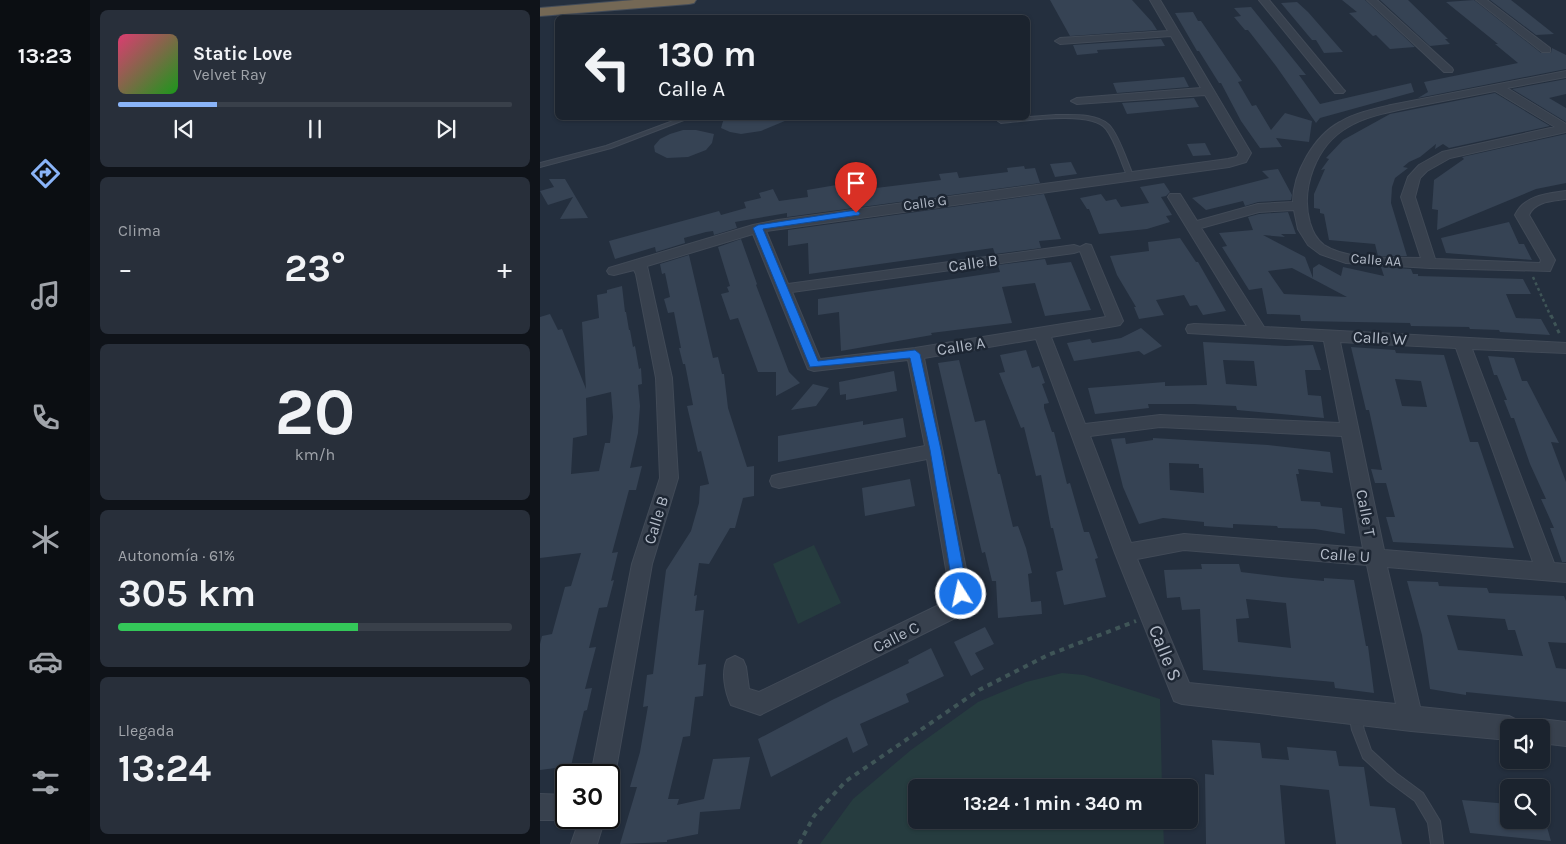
<!DOCTYPE html>
<html lang="es">
<head>
<meta charset="utf-8">
<style>
  body { margin:0; font-family:Karla,sans-serif; background:#282f3a; color:#f1f3f6; height:100vh; display:flex; flex-direction:column; font-size:19px; white-space:nowrap }
  * { box-sizing:border-box; margin:0 }
  p { font-size:16px; color:#a0a4aa }
  .icon { flex:none; width:28px; height:28px; fill:none; stroke:currentColor; stroke-width:2; stroke-linecap:round; stroke-linejoin:round }
  .map { position:relative; flex:1; overflow:hidden }
  .sheet { display:flex; flex-direction:column; gap:10px; padding:10px; background:#0f1319; width:450px }
  .sheet>* { flex:none }
  .banner { position:absolute; left:15px; top:15px; width:475px; height:105px; border-radius:8px; box-shadow:0 1px 4px #0004,0 0 0 1px #39404a; background:#1b232e; color:#f1f3f6; overflow:hidden }
  .buttons { position:absolute; left:960px; top:719px; display:grid; gap:10px }
  .buttons a { display:grid; place-items:center; width:50px; height:50px; border-radius:8px; background:#1b232e; box-shadow:0 1px 4px #0004,0 0 0 1px #39404a; font-size:25px }
  .speed { position:absolute; left:15px; top:764px; display:flex; gap:10px; font-size:25px; font-weight:700; text-align:center }
  .speed>* { display:grid; place-content:center; width:65px; height:65px; border-radius:50%; background:#1b232e; box-shadow:0 1px 4px #0004,0 0 0 1px #39404a; line-height:1 }
  .speed .limit { border:2px solid #111; border-radius:8px; background:#fff; color:#111 }
  .pin { position:absolute; display:grid; place-items:center; width:42px; height:42px; color:#fff; margin:-51px -21px; border-radius:50% 50% 50% 0; rotate:-45deg; box-shadow:0 0 5px #0007 }
  .pin .icon { rotate:45deg }
  .me { position:absolute; width:55px; margin:-28px; rotate:350deg; stroke-linejoin:round; filter:drop-shadow(0 0 4px #0008) }
  .turn { display:flex; align-items:center; gap:18px; height:105px; padding:0 20px; font-size:22px }
  .turn .icon { width:65px; height:65px; stroke-width:2.5 }
  .turn b { display:block; font-size:35px; line-height:42px }
  .big { font-size:38px; font-weight:700; line-height:1.1 }
  .sheet .card { flex:1; display:flex; flex-direction:column; justify-content:center; gap:8px; min-width:0; padding:0 18px; border-radius:8px; background:#282f3a }
  .sheet .dial { align-items:center; gap:0 }
  .dial b { font-size:65px; line-height:1 }
  .song { display:flex; align-items:center; gap:15px }
  .cover { width:60px; height:60px; border-radius:8px; background:linear-gradient(135deg,hsl(340 70% 55%),hsl(120 70% 35%)) }
  .played { height:5px; border-radius:2px; background:linear-gradient(90deg,#8ab4f8 25%,#39404a 25%) }
  .keys { display:flex; justify-content:space-around; direction:ltr }
  .heat { display:flex; justify-content:space-between; align-items:center; font-size:28px; direction:ltr }
  .charge { height:8px; border-radius:4px; background:linear-gradient(90deg,#34c759 61%,#39404a 0) }
  .trip { position:absolute; left:368px; top:779px; width:290px; height:50px; border-radius:8px; background:#1b232e; box-shadow:0 1px 4px #0004,0 0 0 1px #39404a; font-weight:700; line-height:50px; text-align:center }
  main { display:flex; flex:1; min-height:0 }
  .tabs { display:flex; flex-direction:column; width:90px; justify-content:space-around; align-items:center; background:#0b0e12; color:#a0a4aa }
  .tabs .icon { width:35px; height:35px }
  .tabs .active { color:#8ab4f8 }
  .tabs b { font-size:22px; color:#f1f3f6 }
  .map>svg:first-child { display:block }
</style>
</head>
<body>
<main>
<nav class="tabs">
<b>13:23</b>
<svg class="icon active" aria-label="directions" viewBox="0 0 24 24"><path d="M12 3l9 9-9 9-9-9zM9 14v-3h6M13 9l2 2-2 2"/></svg>
<svg class="icon" aria-label="music" viewBox="0 0 24 24"><path d="M9 18V5l10-2v13"/><circle cx="6" cy="18" r="3"/><circle cx="16" cy="16" r="3"/></svg>
<svg class="icon" aria-label="phone" viewBox="0 0 24 24"><path d="M5 4h4l2 5-3 2q2 4 5 5l2-3 5 2v4C11 20 4 13 5 4z"/></svg>
<svg class="icon" aria-label="climate" viewBox="0 0 24 24"><path d="M12 3v18M4 7l16 10M4 17L20 7"/></svg>
<svg class="icon" aria-label="car" viewBox="0 0 24 24"><path d="M5 17H2v-5l4-1 3-4h7l3 4 3 1v5h-3M9 17h6M6 11h13"/><circle cx="7" cy="17" r="2"/><circle cx="17" cy="17" r="2"/></svg>
<svg class="icon" aria-label="filters" viewBox="0 0 24 24"><path d="M4 7h16M4 17h16"/><circle cx="9" cy="7" r="2"/><circle cx="15" cy="17" r="2"/></svg>
</nav>
<section class="sheet">
<div class="card">
<div class="song"><i class="cover"></i><div><b>Static Love</b><p>Velvet Ray</p></div></div>
<div class="played"></div>
<div class="keys"><svg class="icon" aria-label="previous" viewBox="0 0 24 24"><path d="M18 5L8 12l10 7zM5 5v14"/></svg><svg class="icon" aria-label="pause" viewBox="0 0 24 24"><path d="M8 5v14M16 5v14"/></svg><svg class="icon" aria-label="next" viewBox="0 0 24 24"><path d="M6 5l10 7-10 7zM19 5v14"/></svg></div>
</div>
<div class="card"><p>Clima</p>
<div class="heat"><a>−</a><b class="big">23°</b><a>+</a></div>
</div>
<div class="card dial"><b>20</b><p>km/h</p></div>
<div class="card"><p>Autonomía · 61%</p><b class="big">305 km</b><div class="charge"></div></div>
<div class="card"><p>Llegada</p><b class="big">13:24</b></div>
</section>
<div class="map">
<svg width="1026" height="844" viewBox="0 0 1026 844">
  <rect width="100%" height="100%" fill="#242f3e"/>
  <!-- green -->
  <g fill="#263c3f">
    <path d="M274 545 301 603 258 624 233 564Z"/>
    <path d="M522 673 544 675 620 699 622 787 376 788V820H623L624 844H280L313 799 371 750 438 702 486 682Z"/>
  </g>
  <!-- building -->
  <g fill="#364354" fill-rule="evenodd">
    <path d="M510 0H592L612 22 617 30 530 36Z"/>
    <path d="M802 0H825L875 47 850 49 836 35 833 36 809 13 817 12Z"/>
    <path d="M840 0H868L908 39H905L910 44 890 46Z"/>
    <path d="M934 0 1001 53H1011L1012 48 1026 55V69L878 98 888 92 884 82 978 63 955 44H958L906 2Z"/>
    <path d="M950 0H971L1014 34 996 35Z"/>
    <path d="M757 2 768 12 803 52 784 53 776 40H772L741 3Z"/>
    <path d="M711 7 766 75H759L780 104 871 83 874 92 780 118 776 123 736 66 708 30H705L694 17 701 16 694 8Z"/>
    <path d="M653 12 658 21H661L702 81 698 82 712 106 716 105 731 130 745 113 772 121 769 142 736 138 742 147 720 148 701 121 681 83H679L659 51H657L635 13Z"/>
    <path d="M621 39 625 46 557 50 558 53 537 55 533 45Z"/>
    <path d="M644 77 649 87 577 93 573 83Z"/>
    <path d="M1026 79V94L1009 98 1026 108V122L972 89Z"/>
    <path d="M955 93 1010 126 909 148 903 144 895 149 896 144 880 157 869 162 863 167 868 168 855 178 852 187 851 203 867 256H838L835 244 789 240 784 214 780 213V209L774 208V194L785 169 781 170 789 159 786 158 803 140 850 114Z"/>
    <path d="M654 98 659 107 587 114 582 103Z"/>
    <path d="M184 118H252L221 131 201 134 190 132 181 128Z"/>
    <path d="M143 130H156L174 134 172 143 166 150 148 157 127 158 115 152 114 146 120 139 130 134Z"/>
    <path d="M1026 134V183L996 189 897 230 898 210 892 209 894 180 924 159 922 157Z"/>
    <path d="M665 143 671 155 653 156 647 144Z"/>
    <path d="M531 162 537 174 515 177 510 164Z"/>
    <path d="M484 166 485 169 495 168 500 183 247 217V213L195 222 197 228 174 235 173 231 166 232 144 238 145 243 116 252 115 247 75 259 69 241 179 211 181 215 206 208 204 202 221 198 219 193 233 189 239 201 268 197 267 190 308 183 307 176 323 174 324 184H328V189L401 180 399 174 417 172 419 178 468 172 467 168Z"/>
    <path d="M738 169 752 195 751 200 718 202 705 206 703 201 666 210 652 198 729 178 722 171Z"/>
    <path d="M9 179H25L48 218 20 219 33 197 8 205 0 191 14 187Z"/>
    <path d="M624 183 630 192 626 196 621 197 632 215 626 216 630 222 607 229 559 234 549 209H547L540 198 561 194 566 201 576 199 581 207 609 203 600 187Z"/>
    <path d="M504 194 521 239 499 241 501 248 455 254 453 248 269 274 268 243 248 246V230Z"/>
    <path d="M748 212 756 234H741L745 237 723 235 765 257 773 278V268L779 264 801 276 803 267 844 276 841 267 871 269 873 274H878V276L983 279 991 294H966L976 318 1001 319 1010 335 960 332 959 330 930 329 929 327 871 326 870 323 761 321 760 315 727 314 722 288 709 290 682 247 687 246 679 233 713 230 708 217 719 214ZM752 268 773 279 807 297 744 294 728 271Z"/>
    <path d="M969 222 979 244H984L992 260 906 253 901 238Z"/>
    <path d="M640 238 656 262H658L686 311 663 315 657 305 650 306 644 295 616 300 624 315 599 319 594 307H596L577 275 570 256 609 251 608 242Z"/>
    <path d="M201 239 217 284 216 285 249 372 260 383 236 396V372H218L198 318 190 320 181 294 189 292 187 287 190 286 178 247Z"/>
    <path d="M149 255 173 358 178 357 182 374H184L188 408 207 467 214 466V496L203 498 195 528H190L169 564 159 563 154 596 157 595 155 611 164 610 158 665 166 664 163 696 155 697 150 736 143 737 128 799H139L137 805 164 799 173 759 210 757 200 809 160 812 158 834 127 840V842L80 844 97 787H90L100 752 108 706 103 707 107 675 113 674 126 570 151 531 159 503 160 486 169 484 161 451 158 452 147 406 153 405 145 364H143L139 348H141L134 312 128 313 124 299 130 297 125 273 122 274 120 264Z"/>
    <path d="M505 259 507 265 531 262 551 310 505 316 495 283 462 287 472 323 391 333 392 335 301 351 299 312 278 315V299L460 272 458 265Z"/>
    <path d="M82 286 85 312H86L89 330H90L93 347 95 346 99 369 101 368 102 384 98 385 100 406 98 433 90 468 102 466 96 490H89L72 553 78 552 71 581 74 580 67 607 59 608 49 648 56 647 45 689 52 688 47 710 44 711 31 766 0 770V644L2 636 12 634 25 587 31 586 41 553 0 558V317L10 314 18 330 22 329 46 389 42 322 59 318 57 295 67 293V290ZM71 392 73 417 70 443H65L59 471 31 474 33 438 47 435 46 398Z"/>
    <path d="M601 328 622 346 604 355 599 351 534 361 527 343 550 339 552 343 581 338Z"/>
    <path d="M663 342 746 346 773 345 781 370H765L768 395 781 396 784 418 697 410 696 406 653 404H608L609 408 555 414 548 388 625 382V386L667 385ZM683 360 714 361 717 386 686 384Z"/>
    <path d="M811 347 855 350 856 353 904 355 930 442H938L974 548 853 542 846 517H855L846 483H835L831 469 842 470 829 410H826ZM855 379 881 381 887 407 862 406Z"/>
    <path d="M486 350 492 368 499 366 505 383 502 384 509 403 504 404V408L512 432H514L527 484 530 483 544 532H549L558 558 555 559 566 597 524 605 516 572 523 570 513 528H511L501 475 496 476 484 427 481 428 459 373 465 372 460 355Z"/>
    <path d="M948 356 974 358 982 381H987L1019 443 1011 442 1026 482V562H1022L1010 528H1014L1001 499H1006L990 464 974 418H971L964 400H967L957 375H954Z"/>
    <path d="M419 360 435 422 445 420 458 474H460L473 527 478 526 486 548 492 573 488 574 491 602 501 601 502 614 458 618 456 581H452L445 552 442 553 398 363Z"/>
    <path d="M354 371 357 391 306 400V394L300 395 299 382Z"/>
    <path d="M273 384 289 388 276 406 251 410Z"/>
    <path d="M363 418 366 437 238 462V436L323 421V425Z"/>
    <path d="M585 438 586 444 613 440V438L728 445 790 452 793 473 758 469 759 474H756L761 501 780 502 781 506 802 508 805 534 775 529 738 528 737 526 693 524V528L664 526V522L623 518 599 524 583 487 571 439ZM629 463 659 464V468H663L664 493 630 490Z"/>
    <path d="M370 479 375 506 325 516 322 488Z"/>
    <path d="M661 564H699L701 572 742 577 784 581V578L814 580 826 646H828L834 693 795 688 794 682 663 670 660 609 642 610 640 597 627 598 624 570 662 569ZM706 599 746 603 751 648 698 642 696 619 709 618Z"/>
    <path d="M867 581 898 582 899 586 947 588 949 593 1024 596 1026 601V643L1008 642 1016 668 1026 669V702L926 692V695L890 689 882 635ZM907 615 965 619 968 630H975L983 656 918 650Z"/>
    <path d="M445 627 454 644 435 653 444 669 431 676 414 642Z"/>
    <path d="M391 648 404 676 366 694 369 702 320 724 328 745 313 753 307 737 231 777 218 739 292 700 369 663 368 660Z"/>
    <path d="M672 740 720 743 722 758 749 760 747 747 796 751 799 766 824 767 830 806 855 808 862 844H796L789 790 740 785 745 844H666L665 774 674 775Z"/>
    <path d="M922 800 969 804V820H1005L1011 841 930 833Z"/>
  </g>
  <g fill="none" stroke-linecap="round" stroke-linejoin="round">
    <defs>
      <g id="service">
        <path d="M516 115C532 115 557 113 569 125 579 135 587 162 593 175L592 176 587 175C580 160 576 142 566 129 552 110 483 121 461 123L458 121 461 119Z"/>
        <path d="M141 118H149L71 148 0 167V163L66 146Z"/>
        <path d="M815 707 819 709 824 730 831 750 856 773 883 793 900 821 903 844H891L888 823 875 801 848 781 823 758 812 730 809 713 811 709Z"/>
      </g>
      <g id="minor">
        <path d="M610 0H620L711 153 706 162 689 167 226 231 248 284 534 245 540 247 546 244 551 245 583 321 580 325 575 326 511 337 545 424 620 415 800 423 784 341 648 333 646 329 648 325 654 324 707 326 628 197 630 194H640L657 221 718 204 753 202C753 173 774 136 800 122 815 113 834 109 851 105L1026 71V77L967 88 1026 124V132L910 158 887 171 880 178 875 197 895 259 1000 263 1001 260 975 215C985 195 1006 194 1026 191V199C1013 201 995 201 989 215L1015 260 1010 271 890 268 806 263 780 254 768 245 758 229 754 210 719 212 661 228 724 327 1026 343V353L932 349 1014 563 1026 564V582L847 567 880 707 969 716 977 720 981 728H969V740L871 731 642 704 634 701 575 553 496 339 384 358 431 594 415 618 220 715 191 705C185 692 181 672 187 660L195 656 203 660 206 667 209 689 219 692 401 604 410 592 387 459 239 488 232 486 230 481 232 476 239 474 385 446 368 360 274 371 268 369 213 234 107 266 132 378 138 478 112 564 75 775 72 784 69 785V775H51L92 564 120 478 116 378 96 274 94 270 74 275 69 274 67 271 69 268 213 225 238 220 688 159 697 157 699 153 665 95 537 104 531 101 537 98 661 88 631 36 520 44 515 41 520 38 628 31ZM955 91 1015 127 902 152 879 165 868 177 861 197 881 258C852 257 809 261 784 245 776 239 773 232 770 223 760 189 776 145 808 127 828 115 854 111 877 106 903 101 929 96 955 91ZM540 251 566 317 375 348 280 359 252 292 534 253ZM800 342 916 348 993 562 844 550ZM620 427 802 436 823 548 644 534 591 543 550 436ZM644 550 827 565 856 704 649 683 597 559Z"/>
        <path d="M719 0H729L803 89 805 91 803 93H795Z"/>
        <path d="M827 0H837L912 68 913 70 912 72H904Z"/>
        <path d="M936 0H947L1010 48V52H1002Z"/>
        <path d="M1001 719 1026 722V746L1001 743V728H991L993 723Z"/>
        <path d="M0 794 26 795V818H31L26 820H0Z"/>
        <path d="M40 818H65L57 844H31Z"/>
      </g>
      <path id="motorway" d="M94 0H156L154 3 149 4 0 16V8Z"/>
    </defs>
    <!-- service casing -->
    <use href="#service" stroke="#414a57" stroke-width="2"/>
    <!-- minor casing -->
    <use href="#minor" stroke="#414a57" stroke-width="2"/>
    <!-- motorway casing -->
    <use href="#motorway" stroke="#434c59" stroke-width="2"/>
    <!-- path-far2 -->
    <path stroke="#3f5557" stroke-width="2.5" stroke-dasharray="3 3" stroke-linecap="butt" d="M993 277 1011 317"/>
    <!-- path-far1 -->
    <path stroke="#3f5557" stroke-width="3" stroke-dasharray="4 4" stroke-linecap="butt" d="M1011 315 1020 335"/>
    <!-- path -->
    <path stroke="#3f5557" stroke-width="4" stroke-dasharray="5 5" stroke-linecap="butt" d="M259 844 274 816 306 781 439 690 508 655 596 621"/>
    <!-- service -->
    <use href="#service" fill="#38414e" fill-rule="evenodd"/>
    <!-- minor -->
    <use href="#minor" fill="#38414e" fill-rule="evenodd"/>
    <!-- motorway -->
    <use href="#motorway" fill="#746855" fill-rule="evenodd"/>
  </g>
  <!-- route -->
  <path fill="#1a73e8" stroke="#114b97" d="M316 210 320 213 319 215 223 229 278 361 375 350 380 354 401 450 428 594 426 598 421 600 416 598 414 594 390 450 370 358 270 367 213 228 218 225Z"/>
  <g text-anchor="middle" dominant-baseline="central" stroke-width="5" stroke-linejoin="round" paint-order="stroke">
    <!-- far-street labels -->
    <g font-size="14" fill="#b4bcc9" stroke="#1d2633">
      <text transform="translate(385 203) rotate(-8)">Calle G</text>
      <text transform="translate(836 260) rotate(4)">Calle AA</text>
    </g>
    <!-- street labels -->
    <g font-size="16" fill="#b4bcc9" stroke="#1d2633">
      <text transform="translate(433 263) rotate(-8)">Calle B</text>
      <text transform="translate(840 338) rotate(3)">Calle W</text>
      <text transform="translate(421 346) rotate(-9)">Calle A</text>
      <text transform="translate(826 513) rotate(79)">Calle T</text>
      <text transform="translate(116 520) rotate(-73)">Calle B</text>
      <text transform="translate(805 555) rotate(4)">Calle U</text>
      <text transform="translate(356 637) rotate(-27)">Calle C</text>
    </g>
    <!-- near-street labels -->
    <g font-size="19" fill="#b4bcc9" stroke="#1d2633">
      <text transform="translate(625 653) rotate(68)">Calle S</text>
    </g>
  </g>
</svg>
<div class="buttons">
<a><svg class="icon" aria-label="sound" viewBox="0 0 24 24"><path d="M4 9h4l5-4v14l-5-4H4zM17 9q2 3 0 6"/></svg></a>
<a><svg class="icon" aria-label="search" viewBox="0 0 24 24"><circle cx="10" cy="10" r="6"/><path d="M15 15l6 6"/></svg></a>
</div>
<div class="speed"><div class="limit">30</div></div>
<div class="pin" style="left:316px;top:213px;background:#d93025"><svg class="icon" aria-label="arrive" viewBox="0 0 24 24"><path d="M6 21V4h12l-3 4 3 4H6"/></svg></div>
<svg class="me" style="left:421px;top:594px" viewBox="-20 -20 40 40"><circle r="17" fill="#1a73e8" stroke="#fff" stroke-width="3"/><path d="M0-11L8 9 0 5-8 9z" fill="#fff"/></svg>
<div class="trip">13:24 · 1 min · 340 m</div>
<div class="banner">
<div class="turn"><svg class="icon" aria-label="left" viewBox="0 0 24 24"><path d="M17 20v-9H6M10 6l-5 5 5 5"/></svg><div><b>130 m</b>Calle A</div></div>
</div>
</div>
</main>
</body>
</html>
